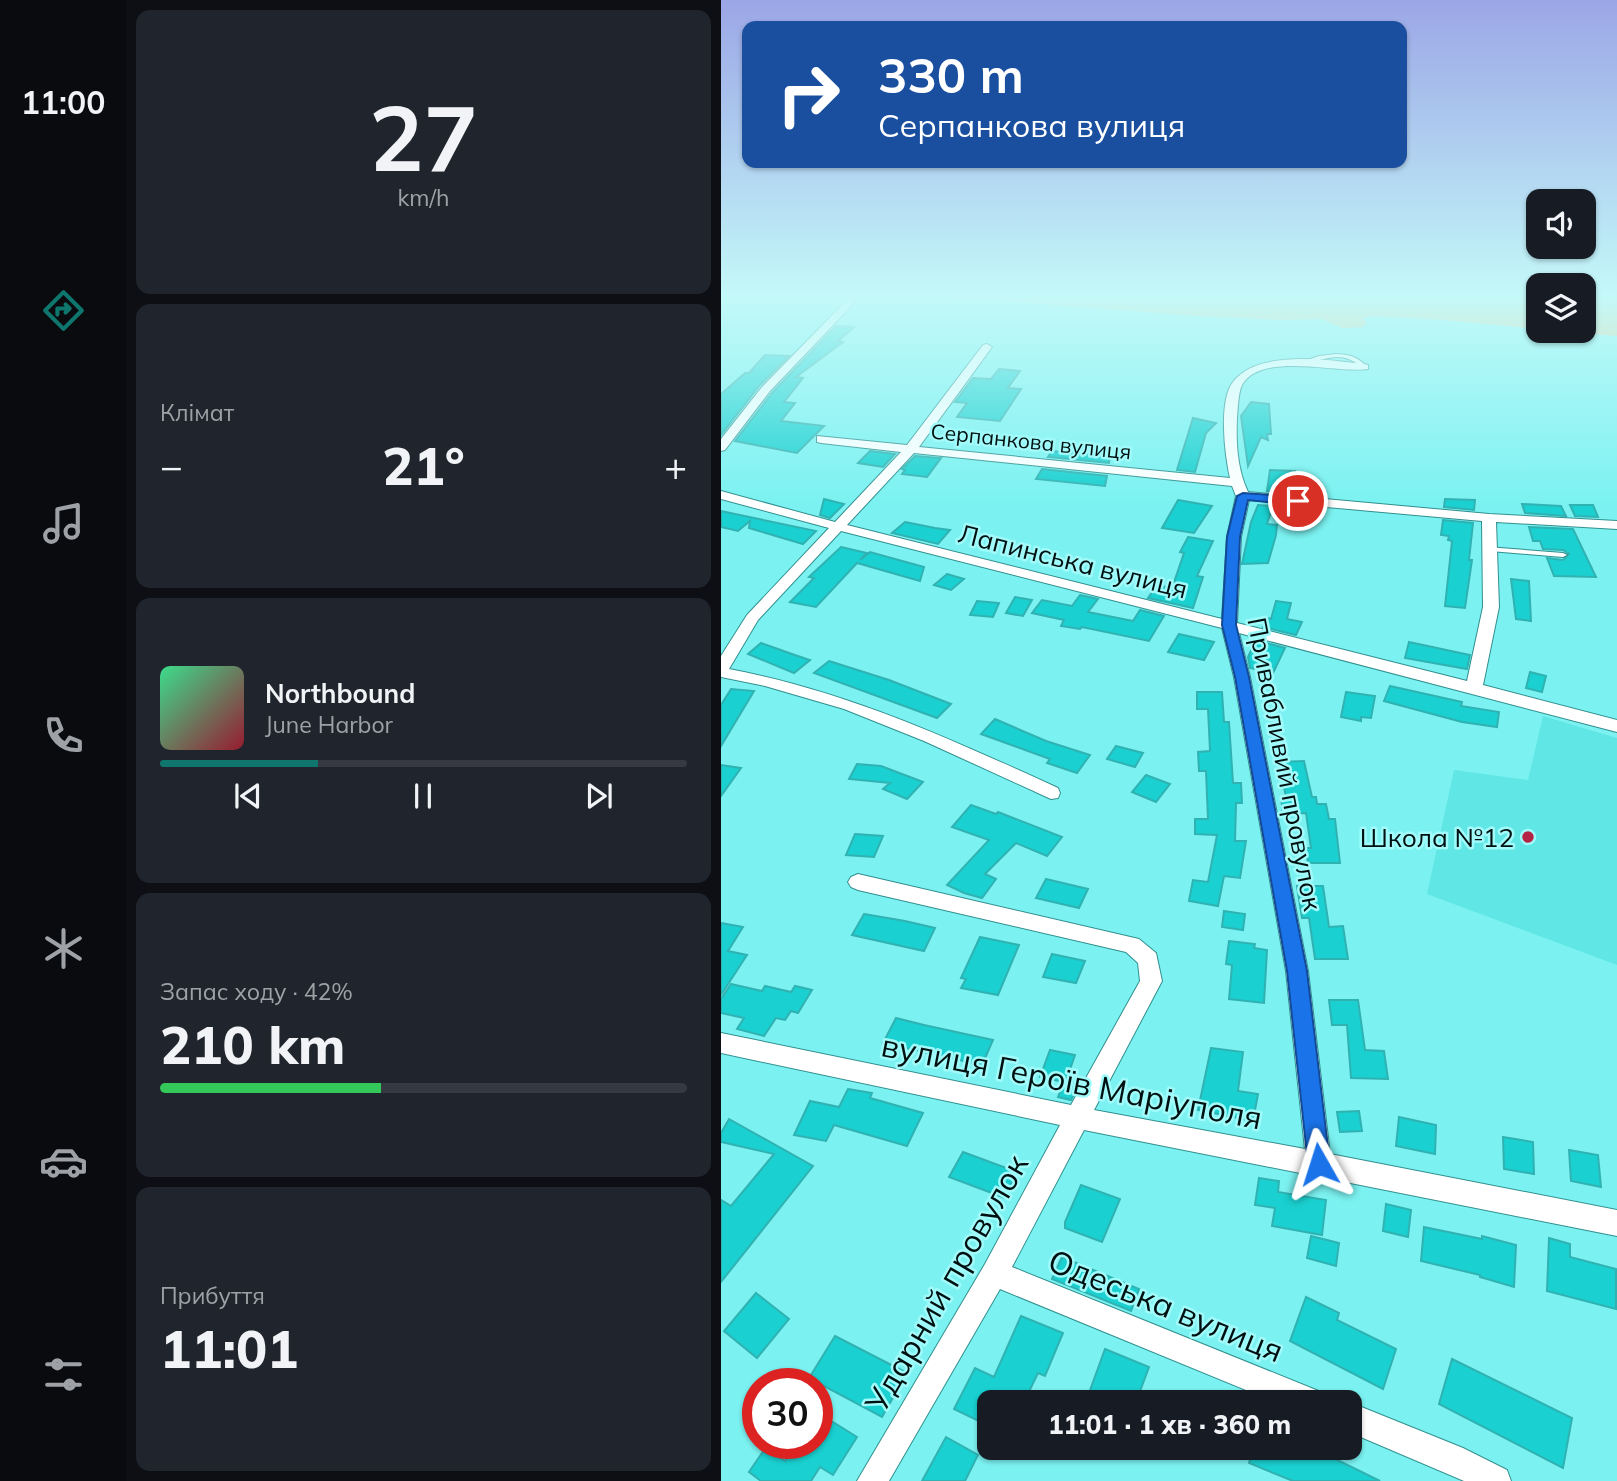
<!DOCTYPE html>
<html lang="uk">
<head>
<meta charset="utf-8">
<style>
  body { margin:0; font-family:Mulish,sans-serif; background:#20242c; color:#f1f3f6; height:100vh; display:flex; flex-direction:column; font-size:26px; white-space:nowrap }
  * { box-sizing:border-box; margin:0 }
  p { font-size:23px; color:#9ea1a6 }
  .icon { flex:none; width:38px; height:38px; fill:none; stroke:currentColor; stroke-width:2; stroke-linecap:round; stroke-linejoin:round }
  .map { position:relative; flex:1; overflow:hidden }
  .sheet { display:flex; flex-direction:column; gap:10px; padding:10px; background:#0d0f14; width:595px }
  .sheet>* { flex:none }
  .hud { position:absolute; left:21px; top:21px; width:665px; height:147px; border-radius:14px; box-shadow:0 2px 5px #0004; background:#1a4fa0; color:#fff; overflow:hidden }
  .controls { position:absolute; left:805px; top:189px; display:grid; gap:14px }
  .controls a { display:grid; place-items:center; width:70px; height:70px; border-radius:14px; background:#171b24; box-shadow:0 2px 5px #0004; font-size:35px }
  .speed { position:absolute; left:21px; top:1368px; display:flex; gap:14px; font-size:35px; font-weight:700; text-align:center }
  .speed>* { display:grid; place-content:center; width:91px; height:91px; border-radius:50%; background:#171b24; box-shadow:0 2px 5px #0004; line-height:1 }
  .speed .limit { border:10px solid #d22; background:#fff; color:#111 }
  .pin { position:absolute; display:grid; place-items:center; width:60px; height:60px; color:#fff; margin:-30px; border:4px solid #fff; border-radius:50%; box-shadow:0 2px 7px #0007 }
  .me { position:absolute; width:77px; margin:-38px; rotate:354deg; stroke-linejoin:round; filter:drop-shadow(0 0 5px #0008) }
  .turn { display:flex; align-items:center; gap:24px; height:147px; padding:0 21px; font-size:32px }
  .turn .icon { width:91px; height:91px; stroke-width:2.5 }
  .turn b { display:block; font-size:49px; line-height:60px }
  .big { font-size:52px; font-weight:800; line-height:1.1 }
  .sheet .card { flex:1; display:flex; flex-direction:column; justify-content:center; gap:10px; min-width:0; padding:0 24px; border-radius:14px; background:#20242c }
  .sheet .dial { align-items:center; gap:0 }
  .dial b { font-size:91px; line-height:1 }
  .song { display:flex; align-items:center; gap:21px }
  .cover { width:84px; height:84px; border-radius:10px; background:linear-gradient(135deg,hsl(150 70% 55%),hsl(350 70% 35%)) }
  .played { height:7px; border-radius:4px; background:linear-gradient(90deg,#0f766e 30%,#363941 30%) }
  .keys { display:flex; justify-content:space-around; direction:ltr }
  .heat { display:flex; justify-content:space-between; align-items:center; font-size:38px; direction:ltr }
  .charge { height:10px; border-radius:5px; background:linear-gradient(90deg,#34c759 42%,#363941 0) }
  .trip { position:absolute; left:256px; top:1390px; width:385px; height:70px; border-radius:14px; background:#171b24; box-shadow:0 2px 5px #0004; font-weight:800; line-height:70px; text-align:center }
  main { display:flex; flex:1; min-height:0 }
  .menu { display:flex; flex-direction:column; width:126px; justify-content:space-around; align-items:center; background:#090b0e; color:#9ea1a6 }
  .menu .icon { width:49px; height:49px }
  .menu .on { color:#0f766e }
  .menu b { font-size:32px; color:#f1f3f6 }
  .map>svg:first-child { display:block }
</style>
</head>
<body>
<main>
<nav class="menu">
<b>11:00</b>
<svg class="icon on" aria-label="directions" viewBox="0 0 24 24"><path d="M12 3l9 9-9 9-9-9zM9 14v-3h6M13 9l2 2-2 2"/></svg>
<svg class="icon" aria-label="music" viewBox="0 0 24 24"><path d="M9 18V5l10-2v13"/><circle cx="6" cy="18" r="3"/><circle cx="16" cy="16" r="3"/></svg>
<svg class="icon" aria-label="phone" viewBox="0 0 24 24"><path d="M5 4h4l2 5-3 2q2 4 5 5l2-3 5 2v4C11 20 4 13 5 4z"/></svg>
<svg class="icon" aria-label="climate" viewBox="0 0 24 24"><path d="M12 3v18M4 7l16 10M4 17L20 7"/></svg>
<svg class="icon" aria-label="car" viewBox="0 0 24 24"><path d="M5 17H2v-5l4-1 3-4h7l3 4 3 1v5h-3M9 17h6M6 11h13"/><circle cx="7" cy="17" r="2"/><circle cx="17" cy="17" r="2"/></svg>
<svg class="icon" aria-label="filters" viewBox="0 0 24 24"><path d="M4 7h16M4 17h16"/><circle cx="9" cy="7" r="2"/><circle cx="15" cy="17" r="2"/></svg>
</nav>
<section class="sheet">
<div class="card dial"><b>27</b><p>km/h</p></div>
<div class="card"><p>Клімат</p>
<div class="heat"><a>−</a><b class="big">21°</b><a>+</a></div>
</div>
<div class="card">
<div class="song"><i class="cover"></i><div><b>Northbound</b><p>June Harbor</p></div></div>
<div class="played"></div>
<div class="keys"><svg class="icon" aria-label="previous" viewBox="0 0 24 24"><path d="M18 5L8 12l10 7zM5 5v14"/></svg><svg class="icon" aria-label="pause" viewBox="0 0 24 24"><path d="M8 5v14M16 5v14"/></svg><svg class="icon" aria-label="next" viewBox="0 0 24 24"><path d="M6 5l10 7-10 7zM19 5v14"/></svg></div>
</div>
<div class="card"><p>Запас ходу · 42%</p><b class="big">210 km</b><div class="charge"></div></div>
<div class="card"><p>Прибуття</p><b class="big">11:01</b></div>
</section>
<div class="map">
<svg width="896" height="1481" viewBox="0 0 896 1481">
  <rect width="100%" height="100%" fill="#7bf2f1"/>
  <!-- built -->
  <path fill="#60e6e4" d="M822 716 896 738V965L706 894 733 770 807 780Z"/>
  <!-- green -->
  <g fill="#f4c17a">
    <path d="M211 295H817V329L723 320 653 316 642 318 645 323 642 327 622 328 601 319 559 320 477 316Z"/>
    <path d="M863 295H896V336L833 331H863Z"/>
  </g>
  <!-- building -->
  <g fill="#1ad0d0" stroke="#31b2b2" stroke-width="2">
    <path d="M115 326 133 327 117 341 122 342 75 377 82 378 63 402 74 403 60 421 103 426 76 453 14 441 51 393Z"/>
    <path d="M44 355 68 356 39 385 0 435V394L24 373H28Z"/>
    <path d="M278 369 299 371 287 388 300 389 279 421 236 417 246 403 234 402 252 378 270 379Z"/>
    <path d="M530 402 548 404 550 434H546L547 440 540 437 527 466 520 416Z"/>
    <path d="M472 418 495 423 485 433 474 472 456 470Z"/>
    <path d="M149 451 174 454 162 467 137 463Z"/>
    <path d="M331 451 389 456 388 463 327 457Z"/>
    <path d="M194 456 220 458 206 477 181 474 184 470 181 469Z"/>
    <path d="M321 469 386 476 384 486 315 479Z"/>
    <path d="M549 470 574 471 573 494 546 491Z"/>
    <path d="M103 499 123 504 109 518 99 515Z"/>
    <path d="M724 499 754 500 753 510 723 507Z"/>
    <path d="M457 500 491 506 473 533 441 528Z"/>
    <path d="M801 504 840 506 845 516 804 513Z"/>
    <path d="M537 505 552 506 546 524 556 525 555 535 547 563 521 564 530 522Z"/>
    <path d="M849 505H872L877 517 854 516Z"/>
    <path d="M0 511 33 518 95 531 82 544 28 528 29 521 17 531 0 527Z"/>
    <path d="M722 520 752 523 748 560H751L744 608 724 606 731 541 727 540 728 536 720 535Z"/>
    <path d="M184 522 214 528 229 530 217 544 171 533Z"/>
    <path d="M808 527 852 529 875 577 833 576 826 558 842 560 848 554 842 550 822 549 819 541H812Z"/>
    <path d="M467 537 492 541 476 576 482 577 472 608 427 598 436 585 451 588 463 553 459 552Z"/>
    <path d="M120 547 146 553 139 560 149 552 203 567 199 581 136 563 95 607 69 602 93 578 88 577Z"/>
    <path d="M226 574 243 579 230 590 213 585Z"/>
    <path d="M790 579 808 581 810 621 795 619Z"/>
    <path d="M359 595 377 599 367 612 412 621 419 610 443 616 428 641 361 627 359 629 340 626 343 620 311 613 321 600 351 606Z"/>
    <path d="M294 597 311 600 302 616 285 613Z"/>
    <path d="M256 601 278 603 272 617 249 615Z"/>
    <path d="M555 601 570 603 566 619 581 622 575 635 542 627 546 618 550 619Z"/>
    <path d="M458 634 493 642 483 660 447 652Z"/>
    <path d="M535 640 564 648 552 673 529 668 527 657Z"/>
    <path d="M688 642 749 655 746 669 684 658Z"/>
    <path d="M40 643 71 654 89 660 73 673 27 654Z"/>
    <path d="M108 661 168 680 230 704 216 718 93 673Z"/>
    <path d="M809 672 825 676 821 692 805 688Z"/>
    <path d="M669 686 741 702 740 706 778 712 776 727 741 722 663 701Z"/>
    <path d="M10 689 33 691 0 746V705Z"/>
    <path d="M476 692H501L503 722H508L512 783H520L521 803H515L514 841H525L519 878 503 876 497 906 468 901 472 880 487 882 496 835 474 834V819H487L485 771H478L477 752 489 751 487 709H476Z"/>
    <path d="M625 692 654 696 650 718 640 717V721L620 717Z"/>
    <path d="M274 719 325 741 369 755 356 773 326 763 329 759 260 734Z"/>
    <path d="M395 746 422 753 414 767 386 759Z"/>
    <path d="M583 761 591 797H595L596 804H605L608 819H614L619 863H587L585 848H590L585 813 562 814 560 797H565L558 762Z"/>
    <path d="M136 764 160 766 202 782 186 799 162 789 169 783 128 779Z"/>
    <path d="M0 765 20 768 0 796Z"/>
    <path d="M425 775 449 784 435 802 411 792Z"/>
    <path d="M250 805 275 814 277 812 341 837 326 856 295 843 264 874 275 879 261 898 243 893 226 885 268 840 231 827Z"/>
    <path d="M134 834 162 836 153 857 125 855Z"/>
    <path d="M325 879 367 889 358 908 315 898Z"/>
    <path d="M576 886H602L608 927 622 926 627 959H594L588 918H581Z"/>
    <path d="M503 911 524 914 522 930 501 927Z"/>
    <path d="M143 914 184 921 214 928 203 951 131 935Z"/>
    <path d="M0 923 22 927 7 951 26 955 0 995Z"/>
    <path d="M259 937 298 945 277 995 240 988 245 979 240 978Z"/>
    <path d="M508 941 534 944 533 948 546 950 543 1003 508 999 511 965 505 964Z"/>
    <path d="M331 954 364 961 355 983 322 977Z"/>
    <path d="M10 984 41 991 44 986 70 992 74 986 91 990 77 1013 70 1011 64 1020 55 1018 43 1036 16 1029 23 1018 0 1013V999Z"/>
    <path d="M608 1000H637L644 1050 663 1051 667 1079 630 1078 626 1025H611Z"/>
    <path d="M175 1018 203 1025 272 1040 261 1065 162 1043Z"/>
    <path d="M490 1048 522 1052 517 1091 537 1094 532 1121 477 1110Z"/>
    <path d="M329 1050 354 1055 346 1078 360 1081 350 1100 337 1097 343 1082 319 1077Z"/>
    <path d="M127 1089 151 1093 149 1098 202 1113 186 1146 113 1125 105 1141 73 1135 89 1101 118 1107Z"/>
    <path d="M638 1111 641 1131 619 1132 616 1112Z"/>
    <path d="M678 1117 715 1125 714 1154 675 1146Z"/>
    <path d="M8 1119 92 1166 0 1282V1200L10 1206 53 1154 0 1142V1133Z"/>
    <path d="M782 1137 812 1142 813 1174 783 1169Z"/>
    <path d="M848 1150 877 1155 880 1187 850 1181Z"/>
    <path d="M242 1152 296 1172 284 1198 228 1177Z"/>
    <path d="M538 1178 558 1181 557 1192 605 1200 601 1235 551 1226 554 1208 534 1205Z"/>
    <path d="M360 1185 399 1199 381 1242 344 1228V1222Z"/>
    <path d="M665 1204 690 1210 687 1237 662 1231Z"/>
    <path d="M703 1227 761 1239V1236L795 1245 793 1287 759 1277V1275L700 1261Z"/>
    <path d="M590 1236 618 1243 615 1266 586 1258Z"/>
    <path d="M828 1238 849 1244V1257L895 1269V1309L826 1291Z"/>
    <path d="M341 1257 418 1289 410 1311 331 1279Z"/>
    <path d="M35 1293 68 1319 36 1358 3 1331Z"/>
    <path d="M585 1297 618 1313 616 1320 675 1349 662 1389 569 1341Z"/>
    <path d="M300 1316 342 1333 324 1376 317 1373 303 1402H268V1426L233 1409 254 1368 273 1377Z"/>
    <path d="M114 1336 186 1373 161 1417 88 1378Z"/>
    <path d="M384 1349 428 1367 415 1402H388L368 1393Z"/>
    <path d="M731 1359 851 1418 842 1468 718 1404Z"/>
    <path d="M96 1412 136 1437 112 1475 99 1467 90 1481H40L28 1472 45 1447 64 1461 75 1444H96Z"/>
    <path d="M225 1437 257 1455 244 1481H201Z"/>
    <path d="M533 1447H590L659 1481H572L528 1463Z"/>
  </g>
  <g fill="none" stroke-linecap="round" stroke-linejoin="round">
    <defs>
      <g id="service">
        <path d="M615 354C628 354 637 357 646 367L641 368C623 350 606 358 584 364L581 362 598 356Z"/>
        <path d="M766 547 842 553 846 555 842 557 769 551 765 549Z"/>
      </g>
      <g id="minor">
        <path d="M127 299 135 301 49 391 4 450 0 451V439L41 387Z"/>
        <path d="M266 344 271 347 198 447 509 478C504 456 497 401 512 382 537 349 607 360 643 364L647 365V369C617 374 540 351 521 385 517 393 517 408 516 418 515 444 516 468 527 492L768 514 896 521V529L775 522 778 607 762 685 896 720V732L518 633 529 677 587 971 609 1154 896 1210V1236L363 1130 291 1267 600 1392 604 1402H554L279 1289 168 1481H136L264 1264 339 1125 0 1053V1033L350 1105 419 981 417 963 405 952 137 890 130 887 127 882 130 877 137 874 418 939 435 953 441 981 373 1110 584 1149 565 971 513 677 501 628 120 531 37 620 8 669C125 691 230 739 337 788L339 793 337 798 330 799 203 741 123 709 44 686 0 677V656L26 615 108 528 0 499V491L114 522 180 452 100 443 96 442V436L186 445 262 345ZM193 453 511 486 515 496 506 537 501 619 126 525ZM528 500 761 521 762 607 746 681 516 623 520 537Z"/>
        <path d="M628 1402 742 1448 786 1470 790 1481H743L628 1432Z"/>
      </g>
    </defs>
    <!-- service casing -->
    <use href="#service" stroke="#318f8e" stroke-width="2"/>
    <!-- minor casing -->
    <use href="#minor" stroke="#318f8e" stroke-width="2"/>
    <!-- service -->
    <use href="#service" fill="#fff" fill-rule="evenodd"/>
    <!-- minor -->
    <use href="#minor" fill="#fff" fill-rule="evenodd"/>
  </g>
  <!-- sky -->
  <linearGradient id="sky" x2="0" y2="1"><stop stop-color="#9ba6e6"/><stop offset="0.59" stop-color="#c4f9f9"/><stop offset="1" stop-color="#c4f9f9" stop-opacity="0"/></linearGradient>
  <rect width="896" height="502" fill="url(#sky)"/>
  <!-- route -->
  <path fill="#1a73e8" stroke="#114b97" stroke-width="2" d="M522 493 577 497 583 501 577 505 527 500 519 537 515 625 528 677 586 971 609 1164 606 1172 598 1175 590 1172 587 1164 566 971 514 677 501 625 506 537 516 496Z"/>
  <!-- markers -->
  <circle fill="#b42244" stroke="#a1fbfa" stroke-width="2.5" cx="807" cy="837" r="7"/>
  <g text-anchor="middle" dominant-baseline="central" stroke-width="5" stroke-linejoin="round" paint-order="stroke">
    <!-- far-street labels -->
    <g font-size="21" fill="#001010" stroke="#a1fbfa">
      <text transform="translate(310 441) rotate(6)">Серпанкова вулиця</text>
    </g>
    <!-- street labels -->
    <g font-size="26" fill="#001010" stroke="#a1fbfa">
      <text transform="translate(352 561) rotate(14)">Лапинська вулиця</text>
      <text transform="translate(564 764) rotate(79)">Привабливий провулок</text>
    </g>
    <!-- poi labels -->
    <g font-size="26" fill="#001010" stroke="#a1fbfa" text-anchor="end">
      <text x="793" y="837">Школа №12</text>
    </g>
    <!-- near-street labels -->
    <g font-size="32" fill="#001010" stroke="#a1fbfa">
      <text transform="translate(351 1081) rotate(11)">вулиця Героїв Маріуполя</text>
      <text transform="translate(225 1283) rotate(-60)">Ударний провулок</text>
      <text transform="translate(445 1305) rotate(22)">Одеська вулиця</text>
    </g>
  </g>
</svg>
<div class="controls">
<a><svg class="icon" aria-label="sound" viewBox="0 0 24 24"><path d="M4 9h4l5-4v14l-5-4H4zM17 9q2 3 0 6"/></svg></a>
<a><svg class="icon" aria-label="layers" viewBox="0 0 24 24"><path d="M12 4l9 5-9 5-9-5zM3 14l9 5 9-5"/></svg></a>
</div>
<div class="speed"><div class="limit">30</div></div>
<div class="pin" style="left:577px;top:501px;background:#d93025"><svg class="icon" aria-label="arrive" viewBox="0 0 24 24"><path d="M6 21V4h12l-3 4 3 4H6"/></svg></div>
<svg class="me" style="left:598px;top:1164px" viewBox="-20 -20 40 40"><path d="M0-17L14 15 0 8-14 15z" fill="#1a73e8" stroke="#fff" stroke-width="4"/></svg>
<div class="trip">11:01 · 1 хв · 360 m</div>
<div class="hud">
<div class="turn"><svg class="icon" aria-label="right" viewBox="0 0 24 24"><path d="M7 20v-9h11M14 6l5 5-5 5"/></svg><div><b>330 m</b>Серпанкова вулиця</div></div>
</div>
</div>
</main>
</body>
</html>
